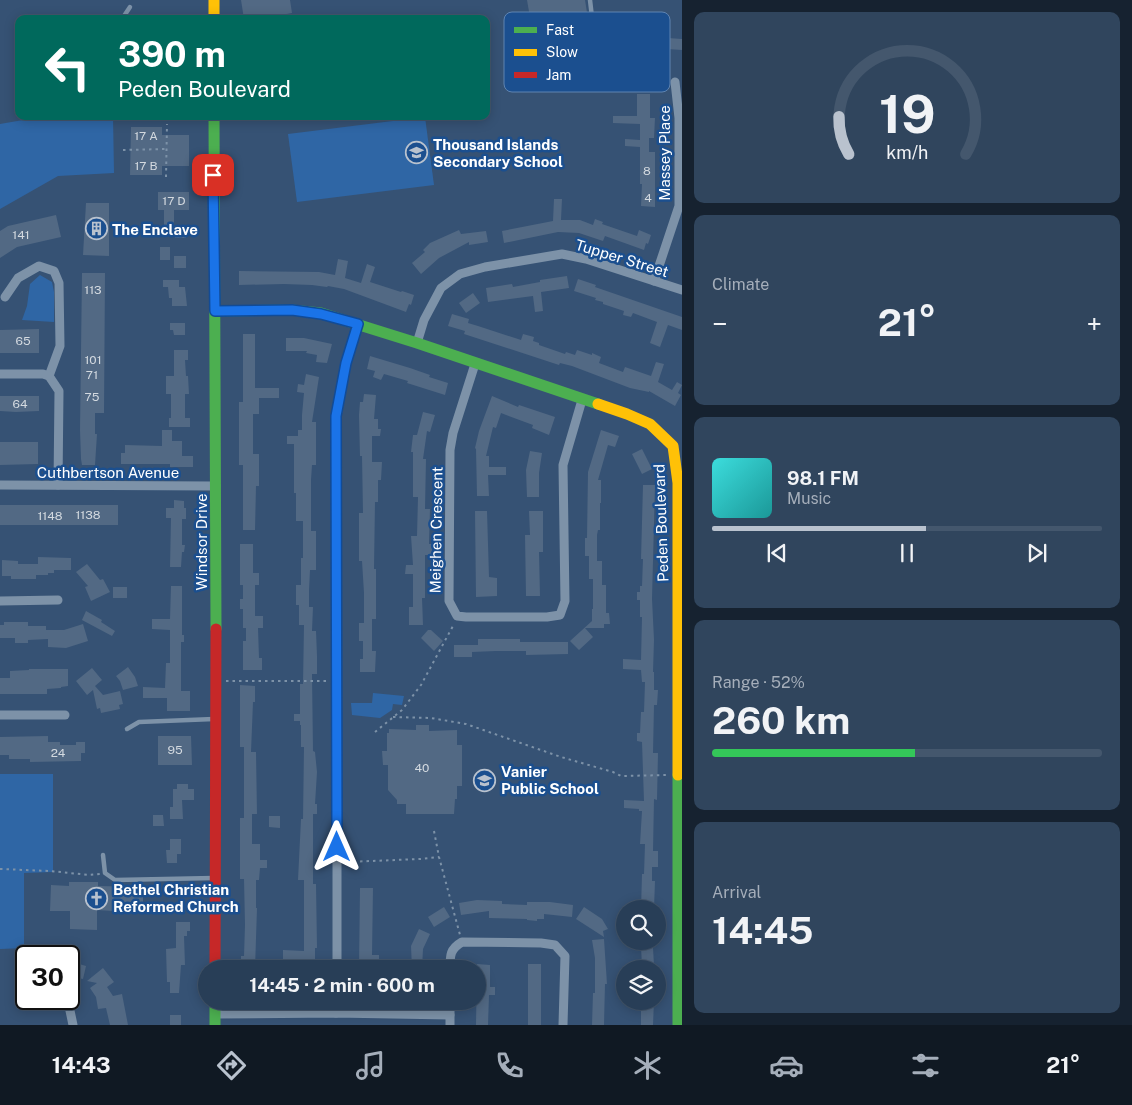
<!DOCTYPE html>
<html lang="en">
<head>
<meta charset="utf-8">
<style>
  body { margin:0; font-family:"Public Sans",sans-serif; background:#30455d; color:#f1f3f6; height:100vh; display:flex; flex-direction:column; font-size:19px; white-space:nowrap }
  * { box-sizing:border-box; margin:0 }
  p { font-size:16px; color:#a5aeba }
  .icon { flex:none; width:28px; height:28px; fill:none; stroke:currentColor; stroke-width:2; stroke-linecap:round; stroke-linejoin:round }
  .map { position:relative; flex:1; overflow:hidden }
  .side { display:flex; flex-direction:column; gap:12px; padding:12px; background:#162230; width:450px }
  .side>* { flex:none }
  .top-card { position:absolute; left:15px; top:15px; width:475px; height:105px; border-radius:10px; box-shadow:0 2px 12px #0003,0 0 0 1px #44576d; background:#00695c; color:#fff; overflow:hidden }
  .fabs { position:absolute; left:616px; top:900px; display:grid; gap:10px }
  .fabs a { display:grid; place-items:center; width:50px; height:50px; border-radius:50%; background:#283e57; box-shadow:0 2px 12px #0003,0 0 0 1px #44576d; font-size:25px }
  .speed { position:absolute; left:15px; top:945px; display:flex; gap:10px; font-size:25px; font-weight:700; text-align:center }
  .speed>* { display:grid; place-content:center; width:65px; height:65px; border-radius:50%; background:#283e57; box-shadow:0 2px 12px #0003,0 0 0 1px #44576d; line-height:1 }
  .speed .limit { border:2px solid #111; border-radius:8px; background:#fff; color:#111 }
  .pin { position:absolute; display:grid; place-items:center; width:42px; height:42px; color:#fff; margin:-21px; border-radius:10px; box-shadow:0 2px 8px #0006 }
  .me { position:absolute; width:55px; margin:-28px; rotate:0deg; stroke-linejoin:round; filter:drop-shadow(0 0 4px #0008) }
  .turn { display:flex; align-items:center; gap:18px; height:105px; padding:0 20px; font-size:22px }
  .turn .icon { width:65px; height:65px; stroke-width:2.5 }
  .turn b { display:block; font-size:35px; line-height:42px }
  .big { font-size:38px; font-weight:700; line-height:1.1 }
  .side .widget { flex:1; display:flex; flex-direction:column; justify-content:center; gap:8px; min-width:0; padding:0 18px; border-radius:10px; background:#30455d }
  .side .dial { align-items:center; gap:0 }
  .dial svg { height:130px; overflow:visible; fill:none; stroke:#44576d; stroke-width:7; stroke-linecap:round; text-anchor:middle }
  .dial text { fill:#f1f3f6; stroke:none }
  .song { display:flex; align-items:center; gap:15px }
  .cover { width:60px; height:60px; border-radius:8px; background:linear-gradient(135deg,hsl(180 70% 55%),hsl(180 70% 35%)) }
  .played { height:5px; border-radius:2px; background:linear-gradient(90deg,#b9c2ce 55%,#44576d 55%) }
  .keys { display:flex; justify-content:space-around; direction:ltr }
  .heat { display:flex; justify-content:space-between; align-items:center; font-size:28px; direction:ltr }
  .charge { height:8px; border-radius:4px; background:linear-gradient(90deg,#34c759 52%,#44576d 0) }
  .trip { position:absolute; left:198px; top:960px; width:288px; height:50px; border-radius:25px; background:#283e57; box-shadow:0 2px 12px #0003,0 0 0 1px #44576d; font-weight:700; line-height:50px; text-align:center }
  .tab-bar { display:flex; height:80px; justify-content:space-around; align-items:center; background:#101923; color:#a5aeba }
  .tab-bar .icon { width:35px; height:35px }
  .tab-bar .on { color:#b9c2ce }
  .tab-bar b { font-size:22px; color:#f1f3f6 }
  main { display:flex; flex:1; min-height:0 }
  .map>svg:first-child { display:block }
</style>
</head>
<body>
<main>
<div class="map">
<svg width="682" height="1025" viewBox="0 0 682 1025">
  <rect width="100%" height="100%" fill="#365274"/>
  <!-- green -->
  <g fill="#2f66a5">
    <path d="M46 116H113L114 173 58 176 0 209V124Z"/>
    <path d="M425 117 434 185 297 202 288 134Z"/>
    <path d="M40 275 52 282 54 292V322L22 320 27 306 30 284Z"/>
    <path d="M373 693 404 696 402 705 393 704 392 710 380 718 352 715 351 703H372Z"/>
    <path d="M0 774H53V872L24 873V948L0 949Z"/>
  </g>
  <!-- building -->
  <g fill="#526984">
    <path d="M241 0H290L292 13 259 19H244Z"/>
    <path d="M527 0H585L588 19 532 29Z"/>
    <path d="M668 38 682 39V50L667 49Z"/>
    <path d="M637 94H650V118H655L654 138H649V152H655V207L641 206 642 184H640V147L625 146V139L640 140V124L613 123V116H637Z"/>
    <path d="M131 127H162V135H189V166H162V175H130Z"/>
    <path d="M158 192H189V210H174V225H164V210H158Z"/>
    <path d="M554 199H562L561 220H580L593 225 595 219 603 222 602 224 637 236 639 230 651 235 648 244 646 243 644 250 605 236 603 241 579 233 558 232 504 243 502 231 553 221Z"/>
    <path d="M86 203H109V256L83 255Z"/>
    <path d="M56 215 61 237 17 247 0 258V231L8 226Z"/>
    <rect x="175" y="228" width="11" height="10"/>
    <path d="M459 230 461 234 486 231 488 242 469 245V242L439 258 421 274 412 263 425 252 423 250 430 243Z"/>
    <rect x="160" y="247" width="10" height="13"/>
    <rect x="174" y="256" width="12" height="12"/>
    <path d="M338 259 348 261 345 278 361 283 367 264 375 267 370 282 401 292 402 291 414 295 411 305 409 304 406 312 344 289 328 286 327 287 312 285 284 284 239 285V271L319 272 335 275Z"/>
    <path d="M82 273H105L104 413H95V434H97L95 465H82L81 459 80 430Z"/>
    <path d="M567 276 569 288 541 292 543 311 535 312 533 296 488 302 486 288 512 284 513 287 540 282V280Z"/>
    <path d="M578 279 596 285 595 287 682 317V330L668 325 660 347 650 343 657 322 633 313 631 317 623 315 624 311 603 304V302L595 300 596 298 574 291Z"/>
    <path d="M163 280H179V287H185L187 306H172V298H169L168 287H163Z"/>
    <path d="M473 293 480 303 466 313 459 303Z"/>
    <path d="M452 314 469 319 468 323 478 326 515 338 521 340 523 334 534 337 533 341 539 343V345L565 354 566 352 575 355 577 350 592 355V353L601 357 599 363 623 372 625 367 651 376 656 362 664 364 658 382 672 390 677 382 682 385 678 393 681 395 675 406 649 391V392L630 388 572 366 560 363 559 365 464 334 465 331 448 326Z"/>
    <path d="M170 323H185V335H174L173 330H170Z"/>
    <path d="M39 329V353H0V330Z"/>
    <path d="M243 334H255V388H279V398H259V414H253V454H259V486H256L255 530H243V465H239V402H243Z"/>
    <path d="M286 338H304L332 344 327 363 316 362 317 355 306 353 307 351H286Z"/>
    <path d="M174 350H188V360H185L186 376H188L189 394H185V418H190V427H169V418H171V394H166V376H174Z"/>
    <path d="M370 356 410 368 430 375 429 377 448 383 445 395 407 383 408 381 384 374 381 380 373 377 375 371 367 369Z"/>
    <path d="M306 374 319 377 312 422H316V465H312L311 480V531H316V570H310L309 591V607H313L312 631H316L317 656V674H312L313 751 315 752 317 772 315 804H317V814H313V884H316L317 948H315V963H313V969H302V959H283V950L304 951V880H298L301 819H303L304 747H301V725H300V721H294V714H300V684H303L304 625H299V605H296V585H301V558H303V521H296V493H294V444H287V436H298V430H302V415L304 393 297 392 298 384 304 385Z"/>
    <path d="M364 394 376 395 374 419H378V429H381L380 436H372V462H382L381 480H378V502H375L374 569H376V619H372V651H376L375 672H360V659H363V641H359V623H364V593L362 561H359V513H363L362 456H360L359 415 360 402H363Z"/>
    <path d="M0 396H39V411L16 412 0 411Z"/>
    <path d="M492 396 518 407 519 405 555 417 549 435 532 428 533 425 501 413 496 428 493 427 486 456H489V467H506V475H488L489 496H477L476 449 475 448 479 431Z"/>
    <path d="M423 412 435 415 430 432 427 431 423 459H426L425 509H430L429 544H432V555H425V598H422L423 625H409V607H413V574H405L406 565H413L411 536H417L418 497H413V452H411L413 435H417Z"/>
    <path d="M162 430H172V441H182V456H193V467H170V464H121V453H125V445L162 446Z"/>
    <path d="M601 430 619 436 615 447 608 445 598 480H601V503H600V530H598L597 535V561H602V585H606V613H609L610 624H604V628H585L593 637 579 650 570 641 592 621V609H593V579H589V556H585V538H587L588 472Z"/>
    <path d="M0 442H38V464L0 465Z"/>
    <path d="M642 449 652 469 642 474 632 454Z"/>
    <path d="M530 451 542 453 539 473V497H527L526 470Z"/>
    <path d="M643 485H655L652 599 654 640 653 672H654V690H658L657 705H654L653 753H658L657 800 654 799 653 851H658V867H652V881H655L654 909H641L642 874H644L645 844H640L642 811H639V809L624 808V800L644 801 642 742 637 741V733H640L641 712H644L645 682H642L641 670 623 669V659L641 660 642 617H640V600H637V592H640V586H642L643 559H641Z"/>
    <path d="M174 500 184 501V508H186V519H182V545H185L184 552H182L181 567H170L171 518H166V508H174Z"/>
    <rect x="0" y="505" width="118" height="20"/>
    <path d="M475 511H487L489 577 497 578V596L476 597Z"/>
    <path d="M529 511H543V552H539L540 596H526L525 535H530Z"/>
    <path d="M240 544H253V573H259V585H255V616H263V628H258L259 658H262V670H243V641H246V628H243V609H240V599H243V585H240Z"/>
    <path d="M38 557 71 558V570H54V573H48V575H36V579H11V576H2V560L18 561V564H38Z"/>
    <path d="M87 564 100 580 103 579 110 592 91 601 85 587 88 586 76 572Z"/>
    <path d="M171 586H182V635H184V642H181V691H190V711H167V698H143V687L165 688 166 663H170V630L152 629V619H170Z"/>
    <rect x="113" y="587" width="14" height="11"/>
    <path d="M86 611 102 620 101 622 115 631 112 636 82 620Z"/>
    <path d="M4 622H28V626H46V630H64L83 624 88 641 66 648 48 647V639L28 640V643H15V638H0V625H4Z"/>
    <path d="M428 630H431L443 641 434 651 421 638Z"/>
    <path d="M478 639H520V642H568V654L526 655V651H496L472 652V657H454V645H478Z"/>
    <path d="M128 667 135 677 138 686 123 690 120 681 116 676Z"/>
    <path d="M92 668 102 680 95 686 103 695 120 691 123 704 119 705 120 709 101 713 100 708 97 709 93 690 87 695 76 681Z"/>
    <path d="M29 669H68V686L61 687V688L47 689V694H0V678H10V671L29 670Z"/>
    <path d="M240 685 255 686V702H253L251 752H256L257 814H252V844H260V860H267V868H260L259 880H256V908H257L255 969H241V956H244L245 925 244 879H240V818H244V747H240Z"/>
    <path d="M416 725H429V731L457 730V745H462V786H457V799H455L454 814H406V804H397V800L388 790V765H383L382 751H387V733H389V729L416 730Z"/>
    <path d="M48 736V742H60V745H76V742H85V753H81V761L30 762V759H9V755H0V737Z"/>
    <path d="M158 736H191L192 765H158Z"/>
    <path d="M177 784H188V789H194V800H182L183 819H170V807H173V789H177Z"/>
    <path d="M153 815H163L164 826H153Z"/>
    <path d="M269 816H280V828L269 827Z"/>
    <path d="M170 839H181V854H177V863H167L166 850H170Z"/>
    <path d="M69 882H98V886L143 887V913H113V911L97 910V930L70 929V911H50L51 885 69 886Z"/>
    <path d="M360 888H373L372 955H379V968H359Z"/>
    <path d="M477 900 502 901V904L527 905V902H550L573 905 572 917 544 914V919H537V921L527 920V919L489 918V911L461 915 459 903Z"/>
    <path d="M444 907 450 917 434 927 428 917Z"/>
    <path d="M584 907 602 919 608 929 603 931 604 937 576 919Z"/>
    <path d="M176 922H190V931H187V936H184L185 965H181L179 993H170V982H167L166 949 176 948Z"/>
    <path d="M419 929 430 934 423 949 422 969H412L411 946Z"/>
    <path d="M604 939 607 984H605L604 1025H592L593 993H595V958L592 940Z"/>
    <path d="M641 948H653L654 965H642Z"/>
    <path d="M69 961 86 966 83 979 73 977 72 982H69Z"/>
    <path d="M477 964 490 965V987H495V995H489L488 1025H476Z"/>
    <rect x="528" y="964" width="13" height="61"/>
    <path d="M103 968 114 982 107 987 113 996 122 994 128 1025H110L106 1008 98 1009 96 997 90 988 97 983 87 981Z"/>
    <path d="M641 1001H654L653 1025H641Z"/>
    <rect x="170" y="1015" width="11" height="10"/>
  </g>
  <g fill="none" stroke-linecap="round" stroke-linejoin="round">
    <!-- path -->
    <g stroke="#7d92a8" stroke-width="2" stroke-dasharray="2.5 4" stroke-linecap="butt">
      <path d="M123 150 166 149"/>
      <path d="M166 177 167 124"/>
      <path d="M226 681H328"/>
      <path d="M393 717 431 718 466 724 561 757 613 772 621 776 668 775"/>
      <path d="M375 732 402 710 421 685 454 624"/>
      <path d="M434 831 439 857 460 935"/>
      <path d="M347 862 420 859 439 857"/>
      <path d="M0 869 50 871 89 875 100 874"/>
    </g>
    <!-- lane -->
    <g stroke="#7d92a8" stroke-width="4.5">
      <path d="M122 19 130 7"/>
      <path d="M521 34 539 38 593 26 590 0"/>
      <path d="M127 729 139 722 214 719"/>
      <path d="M103 855 105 873 115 880 214 878"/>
    </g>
    <!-- street -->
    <g stroke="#7d92a8" stroke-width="9">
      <path d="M654 281 679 206V118L675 82"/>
      <path d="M5 297 18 278 39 266 54 271 59 283 60 346 49 376"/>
      <path d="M417 343 424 320 441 288 460 274 485 267 562 254 586 259 682 290"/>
      <path d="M475 364 453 433 450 450 449 601 457 616 466 617H547L560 615 565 601 563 465 582 400"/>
      <path d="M0 374H43L49 376 59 391 58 485"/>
      <path d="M0 485 216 486"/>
      <path d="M0 601 58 600"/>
      <path d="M0 715H65"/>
      <path d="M337 969V416L346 363 358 324"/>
      <path d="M450 969C450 955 450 949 462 942L541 943 555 945 565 956 563 1025"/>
      <path d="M450 1001V1025"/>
      <path d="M69 1006 73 1025"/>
      <path d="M336 1013V1001"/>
      <path d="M215 1014 336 1013 450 1015"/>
    </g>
    <!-- fast -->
    <g stroke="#4caf50" stroke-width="11">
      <path d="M214 116 216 629"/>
      <path d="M215 311 292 310 321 313 417 343 598 404"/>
      <path d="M678 775V1025"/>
      <path d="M215 1001V1025"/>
    </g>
    <!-- slow -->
    <g stroke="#ffc107" stroke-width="11">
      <path d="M214 0V19"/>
      <path d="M598 404 627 414 650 424 673 446 678 483V775"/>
    </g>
    <!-- jam -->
    <path stroke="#c62828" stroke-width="11" d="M215 969 216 629"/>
  </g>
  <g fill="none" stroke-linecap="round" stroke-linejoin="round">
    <defs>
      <path id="route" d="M213 175 215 311 292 310 321 314 358 324 346 363 336 416 337 847"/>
    </defs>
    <!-- route casing -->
    <use href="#route" stroke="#114b97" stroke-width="12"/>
    <!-- route -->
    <use href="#route" stroke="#1a73e8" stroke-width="9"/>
  </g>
  <!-- icons -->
  <defs>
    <symbol id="school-ring" viewBox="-11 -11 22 22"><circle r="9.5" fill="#1b4f8f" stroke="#b9c2ce" stroke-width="1.5"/><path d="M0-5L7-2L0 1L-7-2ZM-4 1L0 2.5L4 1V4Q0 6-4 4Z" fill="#b9c2ce"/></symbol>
    <symbol id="building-ring" viewBox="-11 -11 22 22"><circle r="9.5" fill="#1b4f8f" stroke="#b9c2ce" stroke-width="1.5"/><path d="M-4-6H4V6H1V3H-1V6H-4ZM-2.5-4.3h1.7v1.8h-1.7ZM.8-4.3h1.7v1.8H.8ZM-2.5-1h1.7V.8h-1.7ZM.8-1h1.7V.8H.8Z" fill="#b9c2ce"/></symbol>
    <symbol id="church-ring" viewBox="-11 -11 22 22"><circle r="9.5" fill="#1b4f8f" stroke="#b9c2ce" stroke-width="1.5"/><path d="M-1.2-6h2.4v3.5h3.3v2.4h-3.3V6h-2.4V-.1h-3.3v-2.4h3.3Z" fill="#b9c2ce"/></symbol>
  </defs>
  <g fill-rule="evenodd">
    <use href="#school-ring" x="404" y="140" width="25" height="25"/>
    <use href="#building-ring" x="84" y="216" width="25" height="25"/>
    <use href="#school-ring" x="472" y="768" width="25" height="25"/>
    <use href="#church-ring" x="84" y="886" width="25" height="25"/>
  </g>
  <g text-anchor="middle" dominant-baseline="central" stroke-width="5" stroke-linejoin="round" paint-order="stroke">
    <!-- number labels -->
    <g font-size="12" fill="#d4dae0">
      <text x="146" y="136">17 A</text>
      <text x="146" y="166">17 B</text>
      <text x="647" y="171">8</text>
      <text x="648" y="198">4</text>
      <text x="174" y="201">17 D</text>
      <text x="21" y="235">141</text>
      <text x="93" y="290">113</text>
      <text x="23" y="341">65</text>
      <text x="93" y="360">101</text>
      <text x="92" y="375">71</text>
      <text x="92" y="397">75</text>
      <text x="20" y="404">64</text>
      <text x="88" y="515">1138</text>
      <text x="50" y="516">1148</text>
      <text x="175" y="750">95</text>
      <text x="58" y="753">24</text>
      <text x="422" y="768">40</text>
    </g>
    <!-- poi labels -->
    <g font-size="15" font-weight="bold" fill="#fff" stroke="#1b4f8f" text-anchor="start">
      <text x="433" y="144">Thousand Islands<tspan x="433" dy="17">Secondary School</tspan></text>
      <text x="112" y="229">The Enclave</text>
      <text x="501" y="771">Vanier<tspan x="501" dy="17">Public School</tspan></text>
      <text x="113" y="889">Bethel Christian<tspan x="113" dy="17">Reformed Church</tspan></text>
    </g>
    <!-- street labels -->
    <g font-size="15" fill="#fff" stroke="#1b4f8f">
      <text transform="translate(664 153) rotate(-90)">Massey Place</text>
      <text transform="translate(622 258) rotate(17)">Tupper Street</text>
      <text x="108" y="472">Cuthbertson Avenue</text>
      <text transform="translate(661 523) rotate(-92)">Peden Boulevard</text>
      <text transform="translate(436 530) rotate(-89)">Meighen Crescent</text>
      <text transform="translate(201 542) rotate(-90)">Windsor Drive</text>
    </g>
  </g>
  <!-- legend -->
  <rect x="504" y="12" width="166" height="80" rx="8" fill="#1b4f8f" stroke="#5f84b1" stroke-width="1"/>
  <rect x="514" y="27" width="23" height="6" fill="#4caf50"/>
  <rect x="514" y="49" width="23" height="7" fill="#ffc107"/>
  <rect x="514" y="72" width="23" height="6" fill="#c62828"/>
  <g font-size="14" fill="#fff">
    <text x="546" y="35">Fast</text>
    <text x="546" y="57">Slow</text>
    <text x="546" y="80">Jam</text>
  </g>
</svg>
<div class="fabs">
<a><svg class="icon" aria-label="search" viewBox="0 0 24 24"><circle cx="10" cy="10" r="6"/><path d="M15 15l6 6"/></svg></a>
<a><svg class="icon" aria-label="layers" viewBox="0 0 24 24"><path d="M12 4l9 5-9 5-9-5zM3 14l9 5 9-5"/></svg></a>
</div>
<div class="speed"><div class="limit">30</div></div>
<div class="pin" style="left:213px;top:175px;background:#d93025"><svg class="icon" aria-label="arrive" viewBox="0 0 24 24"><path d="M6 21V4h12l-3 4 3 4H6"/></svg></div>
<svg class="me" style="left:337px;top:847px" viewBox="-20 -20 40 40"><path d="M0-17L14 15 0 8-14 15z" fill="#1a73e8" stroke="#fff" stroke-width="4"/></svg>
<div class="trip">14:45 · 2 min · 600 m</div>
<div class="top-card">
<div class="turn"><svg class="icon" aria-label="left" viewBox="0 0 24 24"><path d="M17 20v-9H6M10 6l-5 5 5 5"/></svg><div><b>390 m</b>Peden Boulevard</div></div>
</div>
</div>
<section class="side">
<div class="widget dial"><svg viewBox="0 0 100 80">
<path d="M14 69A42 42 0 1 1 86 69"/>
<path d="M14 69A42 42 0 0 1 8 46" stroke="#b9c2ce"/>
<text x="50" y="56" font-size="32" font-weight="700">19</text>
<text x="50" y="72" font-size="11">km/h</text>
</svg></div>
<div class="widget"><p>Climate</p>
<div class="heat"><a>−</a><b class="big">21°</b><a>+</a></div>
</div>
<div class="widget">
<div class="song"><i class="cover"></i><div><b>98.1 FM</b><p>Music</p></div></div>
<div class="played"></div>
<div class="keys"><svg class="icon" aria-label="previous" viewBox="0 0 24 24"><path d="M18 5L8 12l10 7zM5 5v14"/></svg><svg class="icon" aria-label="pause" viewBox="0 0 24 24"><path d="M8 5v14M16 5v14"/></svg><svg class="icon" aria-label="next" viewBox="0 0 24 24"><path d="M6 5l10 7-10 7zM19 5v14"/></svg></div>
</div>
<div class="widget"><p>Range · 52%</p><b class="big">260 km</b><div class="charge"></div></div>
<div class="widget"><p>Arrival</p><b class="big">14:45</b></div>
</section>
</main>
<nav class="tab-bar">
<b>14:43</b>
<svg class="icon on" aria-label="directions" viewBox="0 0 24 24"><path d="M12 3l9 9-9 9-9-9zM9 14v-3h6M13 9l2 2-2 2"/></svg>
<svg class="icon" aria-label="music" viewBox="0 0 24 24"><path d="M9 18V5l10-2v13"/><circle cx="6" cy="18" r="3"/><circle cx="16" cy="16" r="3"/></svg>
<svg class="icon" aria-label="phone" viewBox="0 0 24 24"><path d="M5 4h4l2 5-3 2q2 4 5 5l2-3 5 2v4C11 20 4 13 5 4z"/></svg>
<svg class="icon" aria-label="climate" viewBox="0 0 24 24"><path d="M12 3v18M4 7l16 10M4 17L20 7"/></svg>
<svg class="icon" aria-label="car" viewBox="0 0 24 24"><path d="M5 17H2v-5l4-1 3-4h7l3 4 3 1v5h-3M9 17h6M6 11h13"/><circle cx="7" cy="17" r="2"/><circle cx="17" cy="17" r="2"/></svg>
<svg class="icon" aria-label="filters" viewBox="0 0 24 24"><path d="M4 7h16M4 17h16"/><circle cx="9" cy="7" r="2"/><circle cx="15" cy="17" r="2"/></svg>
<b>21°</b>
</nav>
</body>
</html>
